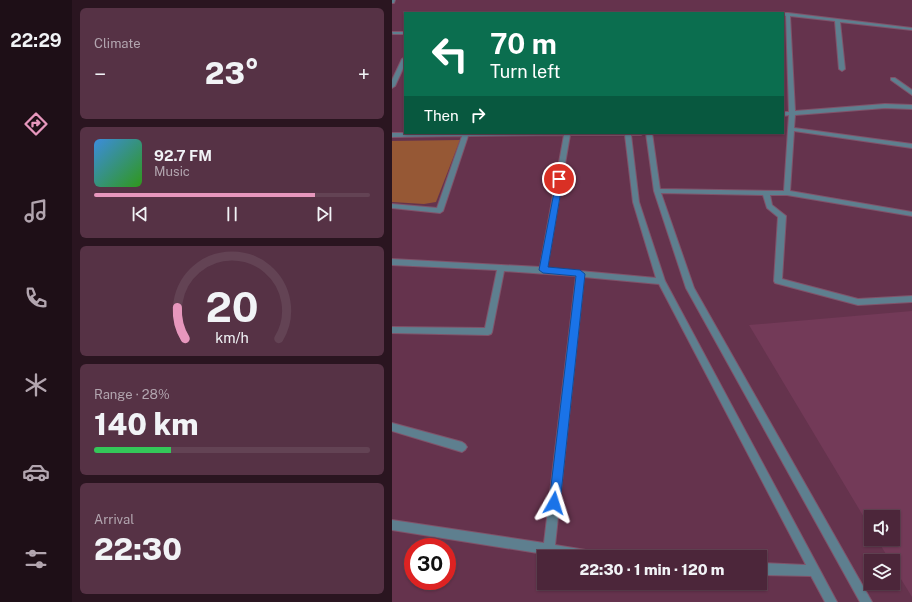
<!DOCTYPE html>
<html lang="en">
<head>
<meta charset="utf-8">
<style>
  body { margin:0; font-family:"Public Sans",sans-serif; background:#563245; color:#f1f3f6; height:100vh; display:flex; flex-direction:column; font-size:15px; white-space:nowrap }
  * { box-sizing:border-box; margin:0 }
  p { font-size:13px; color:#b2a5af }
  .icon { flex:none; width:22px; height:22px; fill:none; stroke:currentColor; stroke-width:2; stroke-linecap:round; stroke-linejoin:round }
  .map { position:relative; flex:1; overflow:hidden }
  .side { display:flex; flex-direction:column; gap:8px; padding:8px; background:#2a1520; width:320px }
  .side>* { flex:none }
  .guide { position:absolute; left:12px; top:12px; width:380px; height:122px; border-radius:0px; box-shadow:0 1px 3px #0004,0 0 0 1px #634354; background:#0b6e4f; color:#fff; overflow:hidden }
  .controls { position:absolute; left:472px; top:510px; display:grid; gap:8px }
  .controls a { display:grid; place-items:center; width:36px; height:36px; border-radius:0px; background:#4c263a; box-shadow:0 1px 3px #0004,0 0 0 1px #634354; font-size:20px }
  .speed { position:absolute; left:12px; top:538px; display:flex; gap:8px; font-size:20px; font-weight:700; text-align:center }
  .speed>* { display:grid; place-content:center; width:52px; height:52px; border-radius:50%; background:#4c263a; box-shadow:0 1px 3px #0004,0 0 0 1px #634354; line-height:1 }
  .speed .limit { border:6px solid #d22; background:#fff; color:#111 }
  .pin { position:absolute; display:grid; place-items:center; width:34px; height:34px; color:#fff; margin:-17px; border:2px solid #fff; border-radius:50%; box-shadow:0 1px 4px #0007 }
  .me { position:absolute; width:44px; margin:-22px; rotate:6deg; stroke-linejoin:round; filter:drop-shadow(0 0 3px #0008) }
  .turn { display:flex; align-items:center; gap:14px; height:84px; padding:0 20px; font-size:18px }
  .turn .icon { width:52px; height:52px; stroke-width:2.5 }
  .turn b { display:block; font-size:28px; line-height:34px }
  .then { display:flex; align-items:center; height:38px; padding:0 20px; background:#0003; gap:8px; font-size:15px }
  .big { font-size:30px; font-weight:800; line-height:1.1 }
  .side .widget { flex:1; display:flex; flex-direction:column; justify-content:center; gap:6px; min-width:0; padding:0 14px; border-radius:6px; background:#563245 }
  .side .dial { align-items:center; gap:0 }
  .dial svg { height:104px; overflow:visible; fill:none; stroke:#634354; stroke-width:7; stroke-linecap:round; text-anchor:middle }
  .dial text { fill:#f1f3f6; stroke:none }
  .song { display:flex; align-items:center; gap:12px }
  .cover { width:48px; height:48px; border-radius:6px; background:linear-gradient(135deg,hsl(210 70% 55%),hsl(110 70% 35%)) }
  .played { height:4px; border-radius:2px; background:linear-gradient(90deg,#e797bd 80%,#634354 80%) }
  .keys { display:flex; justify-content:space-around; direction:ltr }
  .heat { display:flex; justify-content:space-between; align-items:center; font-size:22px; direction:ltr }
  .charge { height:6px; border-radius:3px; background:linear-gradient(90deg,#34c759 28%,#634354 0) }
  .trip { position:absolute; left:145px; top:550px; width:230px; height:40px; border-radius:0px; background:#4c263a; box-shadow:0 1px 3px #0004,0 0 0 1px #634354; font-weight:800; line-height:40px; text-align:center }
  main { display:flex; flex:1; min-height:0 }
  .tabs { display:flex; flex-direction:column; width:72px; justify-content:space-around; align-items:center; background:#1e0f17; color:#b2a5af }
  .tabs .icon { width:28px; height:28px }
  .tabs .selected { color:#e797bd }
  .tabs b { font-size:18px; color:#f1f3f6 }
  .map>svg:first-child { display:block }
</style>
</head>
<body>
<main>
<nav class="tabs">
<b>22:29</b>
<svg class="icon selected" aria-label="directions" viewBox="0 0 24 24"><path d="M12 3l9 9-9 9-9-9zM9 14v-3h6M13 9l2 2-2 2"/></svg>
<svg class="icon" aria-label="music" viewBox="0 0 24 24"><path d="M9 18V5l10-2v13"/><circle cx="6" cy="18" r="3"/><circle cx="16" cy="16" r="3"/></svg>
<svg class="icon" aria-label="phone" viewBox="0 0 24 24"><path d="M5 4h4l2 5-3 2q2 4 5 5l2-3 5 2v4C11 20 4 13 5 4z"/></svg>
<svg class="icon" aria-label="climate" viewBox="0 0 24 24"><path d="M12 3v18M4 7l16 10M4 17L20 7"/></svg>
<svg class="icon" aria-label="car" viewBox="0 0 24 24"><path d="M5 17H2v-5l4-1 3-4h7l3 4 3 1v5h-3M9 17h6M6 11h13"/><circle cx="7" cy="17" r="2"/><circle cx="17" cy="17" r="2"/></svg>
<svg class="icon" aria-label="filters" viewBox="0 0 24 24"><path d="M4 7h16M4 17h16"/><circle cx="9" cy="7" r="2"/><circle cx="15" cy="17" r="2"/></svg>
</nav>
<section class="side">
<div class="widget"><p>Climate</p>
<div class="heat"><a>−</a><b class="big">23°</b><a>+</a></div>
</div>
<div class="widget">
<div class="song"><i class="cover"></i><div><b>92.7 FM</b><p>Music</p></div></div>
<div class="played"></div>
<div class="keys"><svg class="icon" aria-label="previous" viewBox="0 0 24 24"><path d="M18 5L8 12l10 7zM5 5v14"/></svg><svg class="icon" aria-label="pause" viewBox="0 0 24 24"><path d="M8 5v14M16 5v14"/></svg><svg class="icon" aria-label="next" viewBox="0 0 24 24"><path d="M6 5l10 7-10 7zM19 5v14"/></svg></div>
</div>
<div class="widget dial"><svg viewBox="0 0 100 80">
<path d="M14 69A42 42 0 1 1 86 69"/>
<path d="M14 69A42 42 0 0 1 8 45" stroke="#e797bd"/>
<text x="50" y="56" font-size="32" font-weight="700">20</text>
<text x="50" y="72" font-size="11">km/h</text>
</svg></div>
<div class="widget"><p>Range · 28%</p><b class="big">140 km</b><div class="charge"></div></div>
<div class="widget"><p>Arrival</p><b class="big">22:30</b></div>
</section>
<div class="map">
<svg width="520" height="602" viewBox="0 0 520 602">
  <rect width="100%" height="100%" fill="#65334d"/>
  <!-- built -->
  <path fill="#733a58" d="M520 311V597L501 566V561H498L485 539H501V517H479V529L357 325Z"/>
  <!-- green -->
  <path fill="#965835" d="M68 140 44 202 32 204 0 202V141Z"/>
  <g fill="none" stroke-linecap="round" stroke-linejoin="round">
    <defs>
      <g id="minor">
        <path d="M0 0H3L2 3H0Z"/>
        <path d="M370 12H386L388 13H370Z"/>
        <path d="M390 13H396L520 28V30L448 22 453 69 450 71 447 69 443 21 398 16 403 111 493 104 520 105V109L493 108 403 115 402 128 520 144V148L402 131 398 191 520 212V216L395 195H378L380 205 394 216 390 279 466 299 520 296V302L466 305 383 283 382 281 386 217 375 208 371 195 269 193 302 288 480 602H468L294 288 262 191 254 133H260L268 189 392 191 397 115 391 116V112H397L394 16 391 15Z"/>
        <path d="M0 32H13V34H1Z"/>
        <path d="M13 57V64L3 86 0 88V80L10 59Z"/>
        <path d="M499 78H503L520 90V95L499 80Z"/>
        <path d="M0 133H252L249 135H239L247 202 273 281 445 602H433L419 576 368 575V563L414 565 267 284 192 277 163 545 206 552 210 553 211 557H171L0 530V520L152 543 184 276 112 271 100 332 99 334 96 335 0 333V327L93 328 105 270 0 265V259L148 267 172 135 76 136 51 211 48 213 0 208V204L45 208 70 136 0 137ZM178 135H233L241 202 264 278 155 268Z"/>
        <path d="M0 423 70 442 73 444 75 447 73 450 70 452 0 431Z"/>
      </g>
    </defs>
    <!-- minor casing -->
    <use href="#minor" stroke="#80536a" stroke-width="2"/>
    <!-- minor -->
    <use href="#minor" fill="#5e7f8f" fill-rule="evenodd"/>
  </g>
  <!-- route -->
  <path fill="#1a73e8" stroke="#114b97" d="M165 177H170L171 179 156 267 188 270 193 274 168 503 167 508 162 509 158 508 157 503 184 276 151 273 147 270Z"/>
</svg>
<div class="controls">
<a><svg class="icon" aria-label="sound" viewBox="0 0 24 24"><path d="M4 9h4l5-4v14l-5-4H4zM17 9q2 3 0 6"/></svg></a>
<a><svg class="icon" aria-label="layers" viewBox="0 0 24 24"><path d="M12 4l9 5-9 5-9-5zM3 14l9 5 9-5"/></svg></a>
</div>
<div class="speed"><div class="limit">30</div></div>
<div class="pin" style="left:167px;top:179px;background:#d93025"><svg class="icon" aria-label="arrive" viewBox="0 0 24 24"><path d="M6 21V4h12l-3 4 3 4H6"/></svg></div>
<svg class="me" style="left:162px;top:503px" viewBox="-20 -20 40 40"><path d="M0-17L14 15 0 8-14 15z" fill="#1a73e8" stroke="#fff" stroke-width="4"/></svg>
<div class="trip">22:30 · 1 min · 120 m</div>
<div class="guide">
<div class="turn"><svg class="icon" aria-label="left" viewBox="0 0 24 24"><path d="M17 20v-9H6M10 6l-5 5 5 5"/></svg><div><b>70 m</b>Turn left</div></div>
<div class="then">Then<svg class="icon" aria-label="right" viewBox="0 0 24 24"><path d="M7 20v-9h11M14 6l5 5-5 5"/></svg></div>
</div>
</div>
</main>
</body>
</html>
